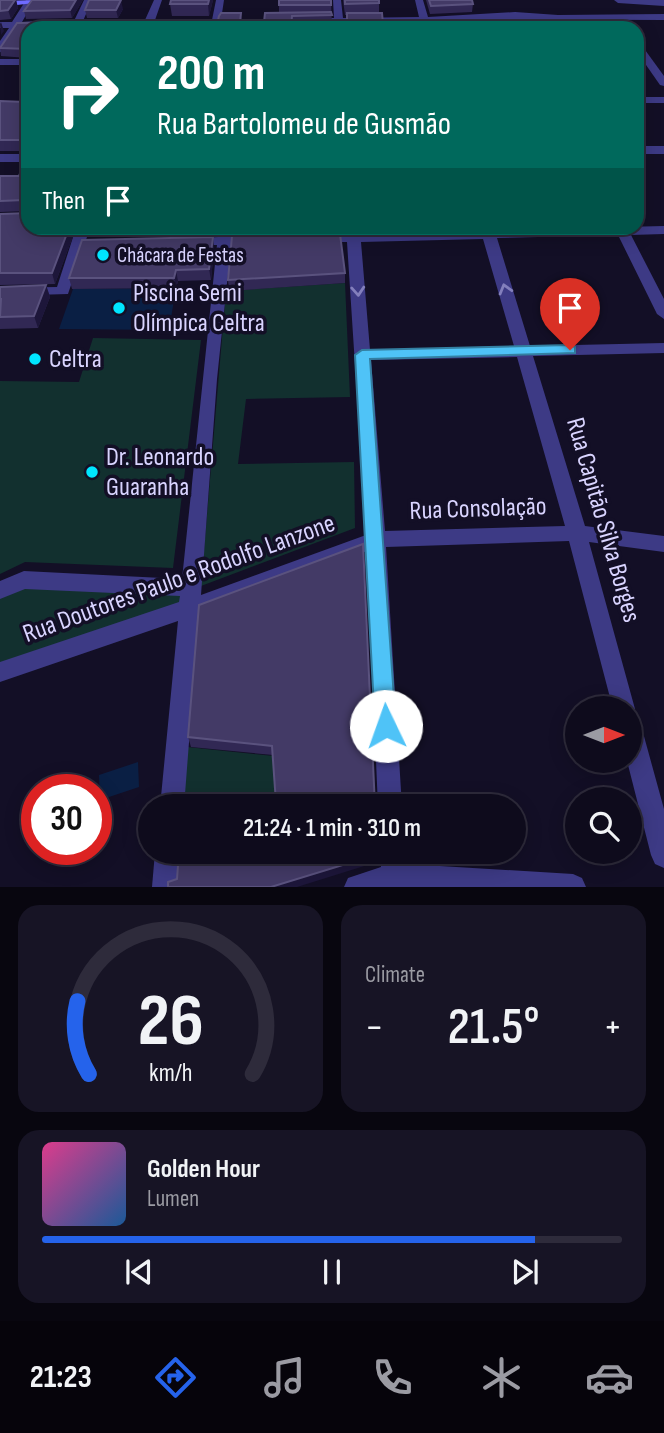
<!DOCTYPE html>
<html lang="en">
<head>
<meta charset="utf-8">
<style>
  body { margin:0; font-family:"Sofia Sans Condensed",sans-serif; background:#171425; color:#f1f3f6; height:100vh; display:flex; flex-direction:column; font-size:26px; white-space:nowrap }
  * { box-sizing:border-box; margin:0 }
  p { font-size:23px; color:#9b9ba3 }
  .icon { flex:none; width:38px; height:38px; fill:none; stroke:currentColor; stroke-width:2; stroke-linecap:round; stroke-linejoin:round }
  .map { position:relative; height:887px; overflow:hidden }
  .panel { display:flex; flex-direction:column; gap:18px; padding:18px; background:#08060f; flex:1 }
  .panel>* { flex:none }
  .hud { position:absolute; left:21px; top:21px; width:623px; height:214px; border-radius:21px; box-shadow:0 4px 18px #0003,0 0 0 2px #2e2b3b; background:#00695c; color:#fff; overflow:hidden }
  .needle { width:46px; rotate:90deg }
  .controls { position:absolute; left:565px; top:696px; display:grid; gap:14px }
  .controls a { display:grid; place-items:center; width:77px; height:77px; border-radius:50%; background:#0e0b1c; box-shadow:0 4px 18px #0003,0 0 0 2px #2e2b3b; font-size:35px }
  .speed { position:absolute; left:21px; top:774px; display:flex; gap:14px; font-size:35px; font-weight:700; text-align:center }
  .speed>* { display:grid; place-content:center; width:91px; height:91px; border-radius:50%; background:#0e0b1c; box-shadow:0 4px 18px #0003,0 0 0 2px #2e2b3b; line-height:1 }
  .speed .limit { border:10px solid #d22; background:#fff; color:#111 }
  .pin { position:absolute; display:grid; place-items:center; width:60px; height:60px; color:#fff; margin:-72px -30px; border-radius:50% 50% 50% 0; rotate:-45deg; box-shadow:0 0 7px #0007 }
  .pin .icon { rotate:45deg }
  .me { position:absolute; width:77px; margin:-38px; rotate:357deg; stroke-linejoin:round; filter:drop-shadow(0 0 5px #0008) }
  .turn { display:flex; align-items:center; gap:24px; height:147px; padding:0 21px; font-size:32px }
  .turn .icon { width:91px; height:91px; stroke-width:2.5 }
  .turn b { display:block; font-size:49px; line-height:60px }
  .then { display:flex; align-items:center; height:66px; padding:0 21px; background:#0003; gap:14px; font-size:26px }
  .big { font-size:52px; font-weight:600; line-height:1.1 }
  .panel .widget { flex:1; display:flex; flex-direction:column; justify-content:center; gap:10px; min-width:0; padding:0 24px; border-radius:21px; background:#171425 }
  .panel .dial { align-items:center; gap:0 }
  .dial svg { height:182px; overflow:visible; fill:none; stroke:#2e2b3b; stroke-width:7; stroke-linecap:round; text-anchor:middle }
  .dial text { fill:#f1f3f6; stroke:none }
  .song { display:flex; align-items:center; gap:21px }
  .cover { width:84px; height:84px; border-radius:10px; background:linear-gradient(135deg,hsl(330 70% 55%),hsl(210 70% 35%)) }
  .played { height:7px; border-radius:4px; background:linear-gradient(90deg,#2563eb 85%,#2e2b3b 85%) }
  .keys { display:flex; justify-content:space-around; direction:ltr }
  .heat { display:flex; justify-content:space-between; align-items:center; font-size:38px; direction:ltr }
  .panel .tiles { flex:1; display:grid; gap:18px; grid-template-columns:1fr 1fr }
  .widget:last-child { grid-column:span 2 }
  .trip { position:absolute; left:138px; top:794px; width:388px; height:70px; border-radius:35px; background:#0e0b1c; box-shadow:0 4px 18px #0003,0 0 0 2px #2e2b3b; font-weight:600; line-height:70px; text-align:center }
  .tabs { display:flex; height:112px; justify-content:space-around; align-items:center; background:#06040b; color:#9b9ba3 }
  .tabs .icon { width:49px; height:49px }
  .tabs .current { color:#2563eb }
  .tabs b { font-size:32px; color:#f1f3f6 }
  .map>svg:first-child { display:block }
</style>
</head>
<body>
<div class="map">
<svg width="664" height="887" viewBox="0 0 664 887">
  <rect width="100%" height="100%" fill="#130f26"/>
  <!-- green -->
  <g fill="#12302f">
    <path d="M345 283 350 397 246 399 238 464 354 462 355 528 201 586 226 291Z"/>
    <path d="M93 338 201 340 173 568 25 562 0 574V381L79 382Z"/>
    <path d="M24 580 193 588 191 607 0 672V590Z"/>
    <path d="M187 747 274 756 277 807H180Z"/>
  </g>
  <!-- water -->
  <g fill="#0a1f44">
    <path d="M176 288 169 330 59 329 73 289Z"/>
    <path d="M138 762 139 787 100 800 99 775Z"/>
  </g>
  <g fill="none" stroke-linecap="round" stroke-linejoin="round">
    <!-- minor -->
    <g fill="#3d3a85" fill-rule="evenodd">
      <path d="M26 0 34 1 22 22 38 21 43 24 38 27H18L3 51 0 52V41L9 28H0V22H12Z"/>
      <path d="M84 0H92L83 21 145 20 154 0H162L155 20H212L216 0H224L221 20 334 18 333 0H341L343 18 419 17 415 0H423L428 17 515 12 558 15 664 14V20C586 20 508 18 430 22L432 28H422L421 23 343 24 344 28H334V24L220 25V28H210L211 25 152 26V28L67 26V22L74 21Z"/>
      <path d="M614 0H664V6L618 3Z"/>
      <path d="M637 42 640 43 664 76V86L660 85 637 52Z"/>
      <rect x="0" y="59" width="28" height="6"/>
      <rect x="637" y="97" width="27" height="6"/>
      <rect x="637" y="146" width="27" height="8"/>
      <rect x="0" y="154" width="28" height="8"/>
      <path d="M664 226V234L631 235 664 299V319L657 314 618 235 497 238 530 346 664 343V353L533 356 585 526 664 536V552L589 542 635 709 632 717H630V709H613L569 541 386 547 402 807H378L367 551 199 613 184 807H160L178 621 0 682V662L179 602 180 596 25 589 0 599V581L24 571 182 579 217 245H187V239L218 237 220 228H232V237L255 236 262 240 255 244 231 245 217 379 201 595 366 535 347 242H313V236L347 234V228H359L360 234 481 231V228H493L494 230ZM483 239 514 346 370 350 361 242ZM517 357 565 526 385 531 371 360Z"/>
      <path d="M76 228H90L68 294 0 296V288L57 287Z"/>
      <path d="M630 718 638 721 642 729 664 809V868L655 864 651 855 627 761H630Z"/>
      <path d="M155 852H181L178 887H152Z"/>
      <path d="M380 852H406L407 864 573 874 582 878 586 887H344L348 878 381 867Z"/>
    </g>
    <!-- secondary -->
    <path fill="#6f6bff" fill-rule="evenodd" d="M38 0 34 3 0 7V1Z"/>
  </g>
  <!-- wall -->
  <g fill="#312854">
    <path d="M0 0H16L18 8 11 19 0 20Z"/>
    <path d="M32 0H83L72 18 26 19 24 11Z"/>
    <path d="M213 0 209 16H172L170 4Z"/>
    <path d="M331 0 332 28H216L241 13 242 22H264L279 13V5Z"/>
    <path d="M343 0H379V13L383 24V28H346V15H345Z"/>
    <path d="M426 0H472L473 4 472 12 430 14Z"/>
    <path d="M123 9 118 18H87L85 10Z"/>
    <path d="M17 23 28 28V58L1 56 0 47Z"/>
    <path d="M28 99V151H0V101L25 102Z"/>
    <path d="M28 154V211L0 212V176H19Z"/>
    <path d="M0 214 76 228 55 284 0 285Z"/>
    <path d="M87 228H219L216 234 89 237Z"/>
    <path d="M234 228H338V232L235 233Z"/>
    <path d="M214 248 211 280 178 281 176 288 72 289 69 278Z"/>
    <path d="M345 273V283L229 291 228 280Z"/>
    <path d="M46 285 50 297 38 328 0 329V287Z"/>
    <path d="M363 544 273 755 191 747 188 737Z"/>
  </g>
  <!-- shaded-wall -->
  <g fill="#1d163a">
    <path d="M15 0H16L18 8 11 19 8 10Z"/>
    <path d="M76 0H83L72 18 70 10Z"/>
    <path d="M121 0 123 9 118 18 116 10Z"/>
    <path d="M209 0H213L209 16 208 4Z"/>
    <path d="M1 22 4 31 1 35 0 24Z"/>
    <path d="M69 228H76L55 284 52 273Z"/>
    <path d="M213 237 214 248 211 280 209 269Z"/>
    <path d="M176 270 178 281 176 288 174 278Z"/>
    <path d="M46 285 50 297 38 328 34 316Z"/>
    <path d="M379 854 377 862 297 887H271Z"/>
  </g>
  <!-- building -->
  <g fill="#433a66" stroke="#5a527e" stroke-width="2">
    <path d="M0 0H15L8 10 0 11Z"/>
    <path d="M32 0H76L70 10 24 11Z"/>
    <path d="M89 0H121L116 10H85Z"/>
    <path d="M171 0H209L208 4H170Z"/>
    <rect x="279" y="0" width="52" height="5"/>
    <path d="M345 0H379V3L345 4Z"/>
    <path d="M429 0H472L473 4 431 6Z"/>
    <path d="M331 12 332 15 292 16 291 28H216L219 16 221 13H241L240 22H264L265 13Z"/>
    <path d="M347 13H382L383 24H347Z"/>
    <path d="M92 22 88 28H28V49L0 48 17 23Z"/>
    <path d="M28 99V141L25 140H0V101L25 102Z"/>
    <path d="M28 154 27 203 24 200 0 201V176H19Z"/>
    <path d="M28 213V228H69L52 273H0V214Z"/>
    <path d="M340 234 345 273 228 280 232 236Z"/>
    <path d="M213 237 209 269 176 270 174 278H69L82 240Z"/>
    <path d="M46 285 34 316 0 317 1 299H0V287Z"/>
    <path d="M363 544 375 807H255L276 803 272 746 188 737 199 605Z"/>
    <path d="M179 852H378L379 854 271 887H168V882L177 879Z"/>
  </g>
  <!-- one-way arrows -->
  <defs><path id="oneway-chevron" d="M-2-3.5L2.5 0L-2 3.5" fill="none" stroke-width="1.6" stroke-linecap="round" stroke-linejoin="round" transform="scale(1.75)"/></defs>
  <g stroke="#837fbc">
    <use href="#oneway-chevron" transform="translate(505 289) rotate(-106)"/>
    <use href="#oneway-chevron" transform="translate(358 291) rotate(86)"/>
  </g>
  <!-- route -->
  <path fill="#4fc3f7" stroke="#337fa1" stroke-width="2" d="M570 345 575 347V353L370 359 396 726 393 733 386 736 378 733 375 726 355 355 362 350Z"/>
  <!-- markers -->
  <g fill="#00e5ff" stroke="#130f26" stroke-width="2.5">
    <circle cx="103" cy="255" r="7"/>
    <circle cx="119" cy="308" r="7"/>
    <circle cx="35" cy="359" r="7"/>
    <circle cx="92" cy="472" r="7"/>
  </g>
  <g text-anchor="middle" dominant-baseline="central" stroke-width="7" stroke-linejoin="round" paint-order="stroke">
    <!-- far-poi labels -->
    <g font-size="21" fill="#d9d4ff" stroke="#130f26" text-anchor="start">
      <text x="117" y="255">Chácara de Festas</text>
    </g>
    <!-- poi labels -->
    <g font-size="26" fill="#d9d4ff" stroke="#130f26" text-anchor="start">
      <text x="133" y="293">Piscina Semi<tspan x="133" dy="30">Olímpica Celtra</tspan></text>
      <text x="49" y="359">Celtra</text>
      <text x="106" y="457">Dr. Leonardo<tspan x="106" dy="30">Guaranha</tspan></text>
    </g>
    <!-- street labels -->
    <g font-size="26" fill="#d9d4ff" stroke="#130f26">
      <text transform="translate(478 509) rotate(-2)">Rua Consolação</text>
      <text transform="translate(603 520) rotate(74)">Rua Capitão Silva Borges</text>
      <text transform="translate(179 579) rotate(-20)">Rua Doutores Paulo e Rodolfo Lanzone</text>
    </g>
  </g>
</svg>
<div class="controls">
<a><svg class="needle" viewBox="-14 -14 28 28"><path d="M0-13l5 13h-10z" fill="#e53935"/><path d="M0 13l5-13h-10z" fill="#9b9ba3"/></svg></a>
<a><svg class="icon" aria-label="search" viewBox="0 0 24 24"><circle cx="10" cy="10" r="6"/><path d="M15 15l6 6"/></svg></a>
</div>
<div class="speed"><div class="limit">30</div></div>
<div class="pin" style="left:570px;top:350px;background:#d93025"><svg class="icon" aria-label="arrive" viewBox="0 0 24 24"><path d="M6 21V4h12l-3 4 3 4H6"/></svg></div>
<svg class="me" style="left:386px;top:726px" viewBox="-20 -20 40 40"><circle r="19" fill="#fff"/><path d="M0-13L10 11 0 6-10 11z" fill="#4fc3f7"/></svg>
<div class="trip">21:24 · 1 min · 310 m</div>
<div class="hud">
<div class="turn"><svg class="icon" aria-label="right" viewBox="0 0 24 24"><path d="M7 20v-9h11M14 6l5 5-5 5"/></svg><div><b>200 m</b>Rua Bartolomeu de Gusmão</div></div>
<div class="then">Then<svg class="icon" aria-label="arrive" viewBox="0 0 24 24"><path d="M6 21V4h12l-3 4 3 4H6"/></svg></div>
</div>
</div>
<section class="panel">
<div class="tiles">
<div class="widget dial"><svg viewBox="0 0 100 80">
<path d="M14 69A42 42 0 1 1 86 69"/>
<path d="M14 69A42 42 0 0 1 9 37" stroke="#2563eb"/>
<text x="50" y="56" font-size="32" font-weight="700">26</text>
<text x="50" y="72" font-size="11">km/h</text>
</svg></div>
<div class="widget"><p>Climate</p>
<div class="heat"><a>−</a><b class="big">21.5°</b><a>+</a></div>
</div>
<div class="widget">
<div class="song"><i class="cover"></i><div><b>Golden Hour</b><p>Lumen</p></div></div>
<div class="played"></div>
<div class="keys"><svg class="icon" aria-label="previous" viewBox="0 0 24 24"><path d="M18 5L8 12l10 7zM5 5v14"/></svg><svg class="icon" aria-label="pause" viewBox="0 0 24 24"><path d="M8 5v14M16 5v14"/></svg><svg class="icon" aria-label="next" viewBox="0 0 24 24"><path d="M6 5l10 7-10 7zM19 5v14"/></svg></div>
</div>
</div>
</section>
<nav class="tabs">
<b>21:23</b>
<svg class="icon current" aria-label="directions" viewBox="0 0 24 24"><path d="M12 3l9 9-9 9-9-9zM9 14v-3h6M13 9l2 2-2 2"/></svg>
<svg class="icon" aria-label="music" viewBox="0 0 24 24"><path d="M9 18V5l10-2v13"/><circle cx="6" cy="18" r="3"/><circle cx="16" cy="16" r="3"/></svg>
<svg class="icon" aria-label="phone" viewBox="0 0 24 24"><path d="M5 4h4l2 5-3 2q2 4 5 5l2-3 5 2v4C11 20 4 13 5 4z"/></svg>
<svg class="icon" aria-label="climate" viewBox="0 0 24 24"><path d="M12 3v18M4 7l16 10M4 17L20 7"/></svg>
<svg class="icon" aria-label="car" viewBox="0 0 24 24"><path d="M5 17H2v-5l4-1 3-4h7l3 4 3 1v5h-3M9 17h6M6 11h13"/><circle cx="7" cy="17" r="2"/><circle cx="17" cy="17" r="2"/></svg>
</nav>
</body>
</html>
